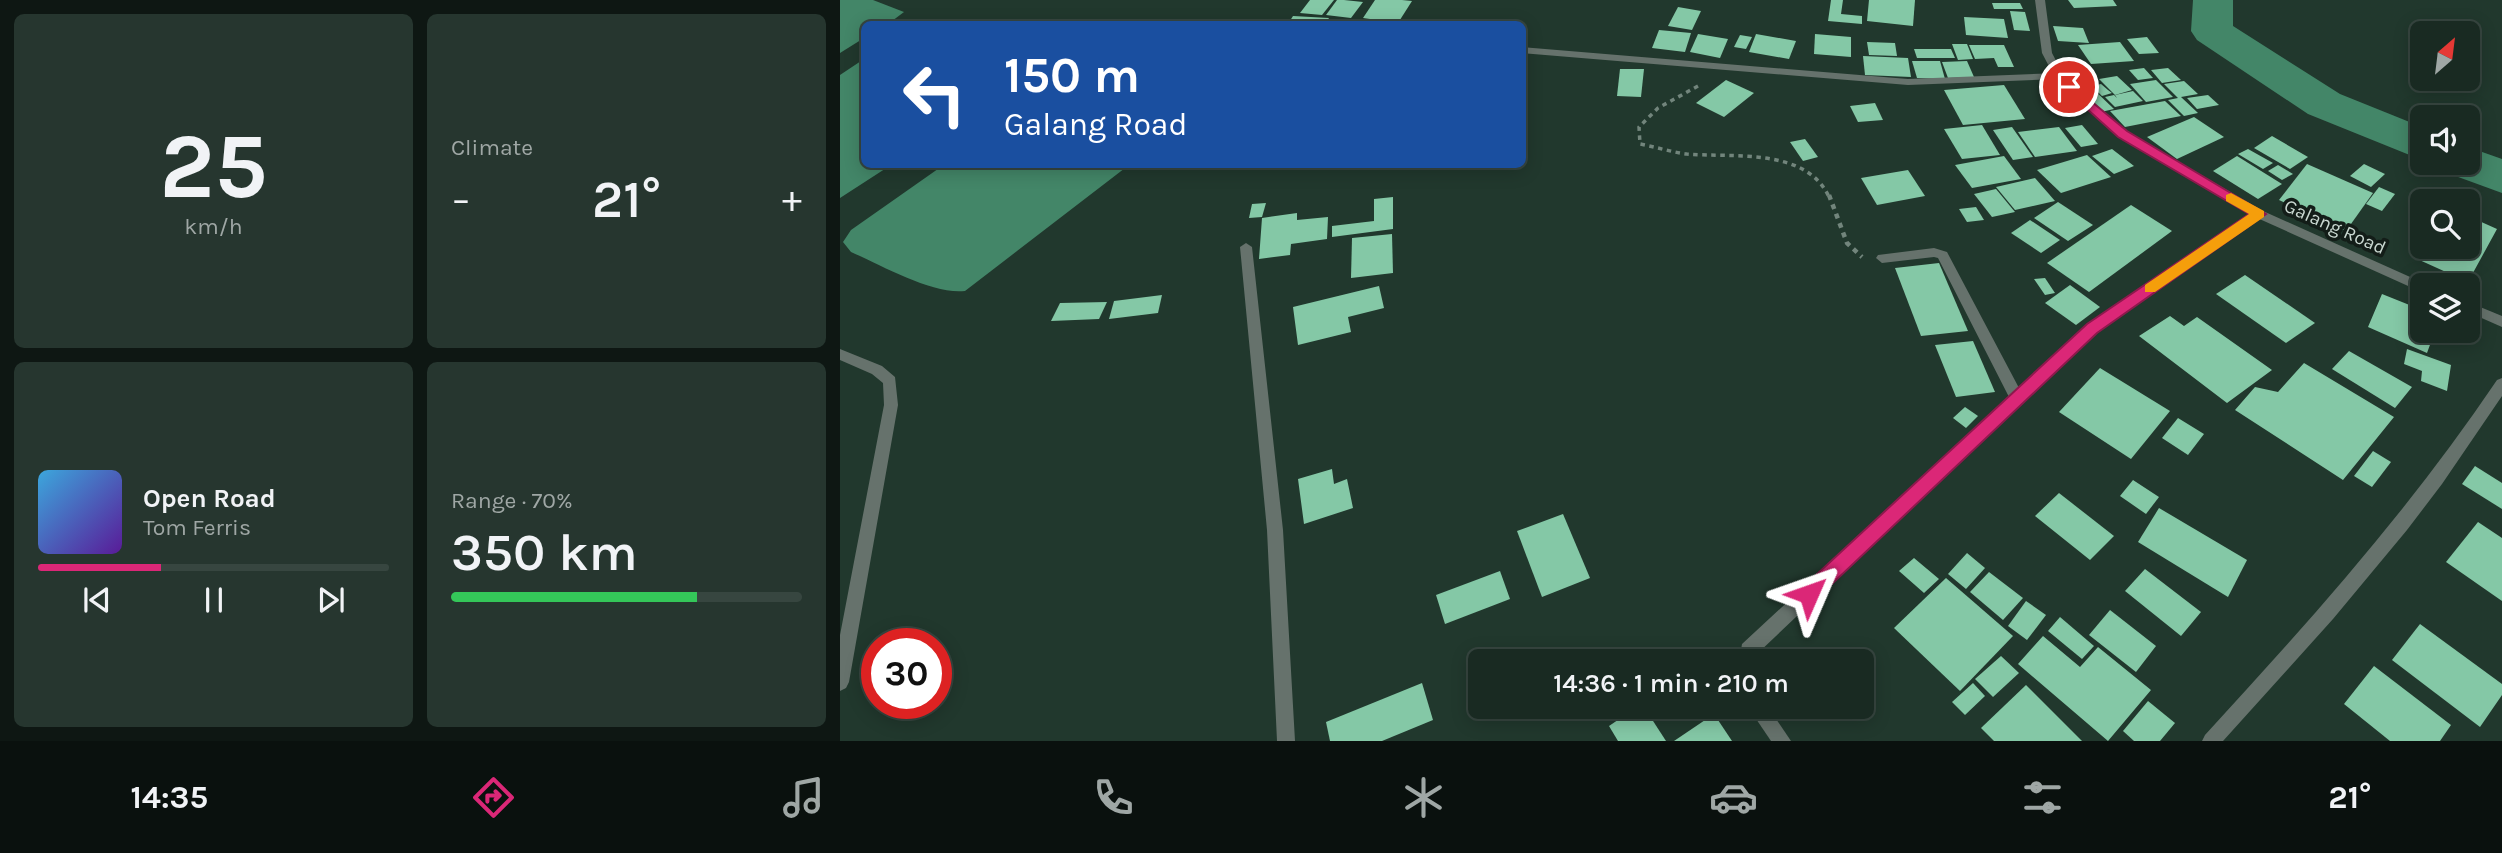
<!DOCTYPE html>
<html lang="en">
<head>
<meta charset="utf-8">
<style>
  body { margin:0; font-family:Karla,sans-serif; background:#26362f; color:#f1f3f6; height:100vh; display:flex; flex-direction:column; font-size:26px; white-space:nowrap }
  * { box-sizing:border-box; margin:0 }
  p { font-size:23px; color:#9fa7a5 }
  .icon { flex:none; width:38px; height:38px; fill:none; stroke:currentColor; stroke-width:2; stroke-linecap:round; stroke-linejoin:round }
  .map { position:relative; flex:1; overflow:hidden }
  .side { display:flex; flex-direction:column; gap:14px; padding:14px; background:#0e1713; width:840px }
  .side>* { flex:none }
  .guide { position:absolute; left:21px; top:21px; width:665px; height:147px; border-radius:10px; box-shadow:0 4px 18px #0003,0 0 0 2px #374640; background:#1a4fa0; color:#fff; overflow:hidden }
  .needle { width:46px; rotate:28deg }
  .tools { position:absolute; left:1570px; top:21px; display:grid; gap:14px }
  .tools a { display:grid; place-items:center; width:70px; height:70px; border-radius:10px; background:#192a22; box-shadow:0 4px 18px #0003,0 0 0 2px #374640; font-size:35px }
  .speed { position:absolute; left:21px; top:628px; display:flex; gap:14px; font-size:35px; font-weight:700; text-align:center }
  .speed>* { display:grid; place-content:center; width:91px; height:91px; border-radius:50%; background:#192a22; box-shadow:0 4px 18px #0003,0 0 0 2px #374640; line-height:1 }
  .speed .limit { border:10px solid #d22; background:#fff; color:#111 }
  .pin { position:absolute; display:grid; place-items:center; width:60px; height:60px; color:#fff; margin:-30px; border:4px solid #fff; border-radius:50%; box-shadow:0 2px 7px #0007 }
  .me { position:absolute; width:77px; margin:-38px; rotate:47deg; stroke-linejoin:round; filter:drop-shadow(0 0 5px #0008) }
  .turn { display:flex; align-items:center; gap:24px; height:147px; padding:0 28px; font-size:32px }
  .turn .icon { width:91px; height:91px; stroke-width:2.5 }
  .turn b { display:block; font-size:49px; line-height:60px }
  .big { font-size:52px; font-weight:600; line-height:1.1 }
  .side .widget { flex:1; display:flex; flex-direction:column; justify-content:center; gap:10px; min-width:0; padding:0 24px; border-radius:10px; background:#26362f }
  .side .dial { align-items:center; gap:0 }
  .dial b { font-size:91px; line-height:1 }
  .song { display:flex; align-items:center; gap:21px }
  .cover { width:84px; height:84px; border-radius:10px; background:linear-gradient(135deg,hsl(200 70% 55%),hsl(270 70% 35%)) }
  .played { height:7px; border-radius:4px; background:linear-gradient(90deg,#db2777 35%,#374640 35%) }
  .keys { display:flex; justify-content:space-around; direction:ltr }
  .heat { display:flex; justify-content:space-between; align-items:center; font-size:38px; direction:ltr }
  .charge { height:10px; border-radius:5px; background:linear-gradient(90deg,#34c759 70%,#374640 0) }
  .side .tiles { flex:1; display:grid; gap:14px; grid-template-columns:repeat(2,1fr) }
  .trip { position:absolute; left:628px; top:649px; width:406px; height:70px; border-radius:10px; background:#192a22; box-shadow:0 4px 18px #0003,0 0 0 2px #374640; font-weight:600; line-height:70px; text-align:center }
  .menu { display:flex; height:112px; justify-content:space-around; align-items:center; background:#0a110e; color:#9fa7a5 }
  .menu .icon { width:49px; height:49px }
  .menu .current { color:#db2777 }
  .menu b { font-size:32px; color:#f1f3f6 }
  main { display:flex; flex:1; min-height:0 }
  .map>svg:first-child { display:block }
</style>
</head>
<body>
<main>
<section class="side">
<div class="tiles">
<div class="widget dial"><b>25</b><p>km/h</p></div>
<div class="widget"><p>Climate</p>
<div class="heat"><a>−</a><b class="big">21°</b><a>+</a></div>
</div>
<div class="widget">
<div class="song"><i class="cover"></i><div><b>Open Road</b><p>Tom Ferris</p></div></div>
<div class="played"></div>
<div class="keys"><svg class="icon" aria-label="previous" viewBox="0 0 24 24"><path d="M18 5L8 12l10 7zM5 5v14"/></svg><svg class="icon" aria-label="pause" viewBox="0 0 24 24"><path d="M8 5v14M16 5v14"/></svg><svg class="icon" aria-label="next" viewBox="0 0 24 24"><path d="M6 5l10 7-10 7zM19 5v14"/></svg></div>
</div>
<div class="widget"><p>Range · 70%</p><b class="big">350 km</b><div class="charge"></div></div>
</div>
</section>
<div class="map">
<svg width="1662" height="741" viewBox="0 0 1662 741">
  <rect width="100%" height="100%" fill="#21382d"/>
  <!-- water -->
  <g fill="#438668">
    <path d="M0 0H33L64 12 48 24H24V38L0 53Z"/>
    <path d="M24 59V164L51 165 0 198V75Z"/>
    <path d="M105 164H289V165L125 291C93 295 41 265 11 252L3 242 11 230Z"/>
  </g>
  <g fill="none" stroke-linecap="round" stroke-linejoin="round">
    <!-- river -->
    <g fill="#438668" fill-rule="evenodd">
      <path d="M1353 0H1393V26L1500 94 1582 127V160L1468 114 1357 40 1351 31Z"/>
      <path d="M1628 147 1662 159V193L1610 174 1603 163H1628Z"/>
    </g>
  </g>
  <!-- building -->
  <g fill="#84c8a6">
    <path d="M470 0H494L482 15 460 13Z"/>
    <path d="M497 0H504L523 2 511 18 486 15Z"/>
    <path d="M535 0H562L572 1 558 23 523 18Z"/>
    <path d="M991 0H1003L1001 14 1022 16V24L988 21Z"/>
    <path d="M1029 0H1075L1073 26 1027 21Z"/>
    <path d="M1228 0H1273L1277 6 1234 8Z"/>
    <path d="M1152 3H1180L1183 9H1154Z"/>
    <path d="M838 7 861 11 852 30 828 26Z"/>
    <path d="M1170 11 1185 12 1190 31 1174 30Z"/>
    <path d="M453 16 489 18 485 24H448Z"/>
    <path d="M1124 17 1164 19 1168 38 1126 35Z"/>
    <path d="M1213 26 1243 28 1249 43 1218 41Z"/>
    <path d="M819 30 851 33 845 52 812 48Z"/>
    <path d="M858 34 888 39 880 58 850 52Z"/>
    <path d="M916 34 956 41 949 59 909 52Z"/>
    <path d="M975 34 1011 37V57L974 54Z"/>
    <path d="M900 35 912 37 906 49 894 47Z"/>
    <path d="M1307 37 1319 53 1299 54 1287 39Z"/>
    <path d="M1027 42 1055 43 1057 56 1029 55Z"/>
    <path d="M1280 42 1294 61 1251 64 1238 45Z"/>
    <path d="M1112 44H1127L1133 59 1118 60Z"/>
    <path d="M1129 45H1164L1174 67H1158L1154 58 1135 59Z"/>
    <path d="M1074 49H1111L1115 58H1077Z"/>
    <path d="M1023 56 1068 58 1071 77 1025 75Z"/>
    <path d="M1072 61H1100L1105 79 1077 78Z"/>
    <path d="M1127 61 1134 77 1108 78 1102 62Z"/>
    <path d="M1304 68 1313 78 1298 80 1289 70Z"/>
    <path d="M1328 68 1341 80 1322 83 1311 70Z"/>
    <path d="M780 69H804L801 97 777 96Z"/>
    <path d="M1277 76 1292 90 1275 95 1259 79Z"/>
    <path d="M886 80 914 93 884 117 856 103Z"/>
    <path d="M1316 80 1333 97 1306 102 1290 84Z"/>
    <path d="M1344 81 1358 94 1341 97 1358 113 1344 116 1328 100 1338 98 1324 84Z"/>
    <path d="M1261 84 1268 90 1272 93 1262 96 1252 86Z"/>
    <path d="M1164 85 1185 119 1123 125 1104 90Z"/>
    <path d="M1251 87 1274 109 1261 112 1237 90Z"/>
    <path d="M1293 91 1303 101 1275 107 1265 97 1274 95 1277 98 1275 95Z"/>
    <path d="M1368 95 1379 105 1357 109 1347 98Z"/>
    <path d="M1325 101 1341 116 1285 127 1270 111Z"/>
    <path d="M1035 103 1043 120 1018 122 1010 106Z"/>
    <path d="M1354 117 1384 137 1337 159 1307 137Z"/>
    <path d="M1142 125 1160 155 1122 159 1104 129Z"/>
    <path d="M1242 125 1258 144 1241 147 1225 128Z"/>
    <path d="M1172 127 1193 157 1173 160 1153 130Z"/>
    <path d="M1219 127 1237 151 1195 157 1178 132Z"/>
    <path d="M1432 136 1468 157 1450 169 1414 148Z"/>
    <path d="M965 139 978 157 963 161 950 142Z"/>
    <path d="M1272 149 1294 166 1274 174 1252 156Z"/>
    <path d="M1408 149 1433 163 1423 169 1398 154Z"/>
    <path d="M1247 155 1271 177 1221 193 1197 170Z"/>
    <path d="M1164 156 1181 179 1132 188 1115 165Z"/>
    <path d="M1397 156 1442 184 1418 199 1373 171Z"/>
    <path d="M1467 164 1533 193 1506 231 1439 200Z"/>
    <path d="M1524 164 1545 174 1531 187 1510 176Z"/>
    <path d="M1438 165 1453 174 1442 180 1428 171Z"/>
    <path d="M1068 170 1085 196 1037 205 1021 178Z"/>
    <path d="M1195 178 1215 201 1175 210 1156 187Z"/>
    <path d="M1539 187 1555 194 1542 211 1526 204Z"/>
    <path d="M1156 189 1175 212 1152 217 1134 194Z"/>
    <path d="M553 197V229L492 237V226L534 221V199Z"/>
    <path d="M1218 202 1253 225 1228 241 1194 218Z"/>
    <path d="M426 203 422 217 409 218 412 204Z"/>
    <path d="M1291 205 1332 231 1249 292 1207 263Z"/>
    <path d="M1136 207 1144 220 1127 222 1119 209Z"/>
    <path d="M457 213V220L488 217 487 239 451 244 450 255 419 259 422 218Z"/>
    <path d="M1628 216 1657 229 1628 282 1575 258 1582 247H1628Z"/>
    <path d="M1190 220 1220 240 1201 253 1171 233Z"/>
    <path d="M552 234 553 273 511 278 512 238Z"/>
    <path d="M1099 263 1128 331 1081 336 1055 268Z"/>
    <path d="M1405 275 1475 323 1446 343 1376 294Z"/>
    <path d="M1205 278 1215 293 1205 295 1194 279Z"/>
    <path d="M1230 285 1260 307 1236 325 1205 303Z"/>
    <path d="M539 286 544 308 508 317 511 332 458 345 453 307Z"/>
    <path d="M1542 294 1582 310V331H1595L1587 353 1528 327Z"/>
    <path d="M322 295 318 313 269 319 274 301Z"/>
    <path d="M267 302 259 319 211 321 220 303Z"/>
    <path d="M1330 316 1344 326 1357 317 1432 370 1387 403 1299 336Z"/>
    <path d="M1133 341 1155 392 1116 397 1095 345Z"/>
    <path d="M1567 349 1611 365 1607 391 1581 381 1582 371 1564 364Z"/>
    <path d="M1509 351 1572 387 1555 408 1492 369Z"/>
    <path d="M1464 363 1554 417 1503 480 1395 410 1415 387 1438 392Z"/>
    <path d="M1260 368 1330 411 1291 459 1219 412Z"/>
    <path d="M1125 407 1138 416 1126 428 1113 418Z"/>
    <path d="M1338 418 1364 434 1348 455 1322 438Z"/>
    <path d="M1533 451 1551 462 1532 487 1514 476Z"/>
    <path d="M1635 466 1662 483V509L1622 484Z"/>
    <path d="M492 469 494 484 507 479 513 508 464 524 458 479Z"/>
    <path d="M1293 480 1319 497 1306 514 1280 496Z"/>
    <path d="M1219 493 1274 536 1250 560 1195 516Z"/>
    <path d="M1319 508 1407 560 1388 597 1298 542Z"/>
    <path d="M723 514 750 578 702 597 677 531Z"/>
    <path d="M1638 522 1662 538V601L1606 562Z"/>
    <path d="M1127 553 1145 568 1126 589 1108 574Z"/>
    <path d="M1074 558 1099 579 1084 593 1059 571Z"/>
    <path d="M1305 569 1361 612 1341 636 1285 591Z"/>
    <path d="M660 571 670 599 605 624 596 595Z"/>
    <path d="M1149 572 1183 598 1163 620 1130 592Z"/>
    <path d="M1106 578 1173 636 1120 691 1054 628Z"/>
    <path d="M1186 601 1206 615 1187 640 1168 626Z"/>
    <path d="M1270 610 1316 646 1296 672 1249 635Z"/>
    <path d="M1220 617 1254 646 1242 659 1208 631Z"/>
    <path d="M1580 624 1662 684V695L1640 727 1552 660Z"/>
    <path d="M1203 636 1240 667 1258 647 1311 690 1268 741 1178 664Z"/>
    <path d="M1161 656 1179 673 1153 697 1135 679Z"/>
    <path d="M1534 666 1611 725 1600 741H1550L1504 704Z"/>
    <path d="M582 683 593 720 542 741H490L486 722Z"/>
    <path d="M1133 683 1145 696 1125 715 1112 702Z"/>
    <path d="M1186 685 1242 741H1154L1141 728Z"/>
    <path d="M1308 701 1335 723 1320 741H1294L1283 731Z"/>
    <path d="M797 707H804L826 741H778L769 726Z"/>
    <path d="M874 714 892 741H834Z"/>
  </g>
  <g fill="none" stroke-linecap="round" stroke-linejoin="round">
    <!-- path-far1 -->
    <path stroke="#72857c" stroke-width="3.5" stroke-dasharray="4.5 4.5" stroke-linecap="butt" d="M858 86 818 108 799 127 800 144C816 147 831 152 847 154 893 158 966 147 989 197"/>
    <!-- path -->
    <path stroke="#72857c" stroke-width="4.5" stroke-dasharray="5 5" stroke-linecap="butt" d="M989 195 1007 243 1022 257"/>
    <!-- service -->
    <path fill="#66726c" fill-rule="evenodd" d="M0 349 42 366 55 377 58 405 9 682 6 688 0 691V635L44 405 43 383 32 374 0 360Z"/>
    <!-- minor -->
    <g fill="#66726c" fill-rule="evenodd">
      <path d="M682 47 1068 79 1219 73 1224 76 1219 79 1068 85 682 53Z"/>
      <path d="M1419 210 1425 214 1423 217 1257 332 917 654V662H899L902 644 1169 397 1098 258 1094 257 1042 263 1036 258 1038 255 1094 248 1107 252 1179 388 1247 324Z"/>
      <path d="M406 243 412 247 443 530 455 741H437L427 530 400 247Z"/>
      <path d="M908 707H928L951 741H931Z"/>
    </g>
    <!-- tertiary -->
    <g fill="#66726c" fill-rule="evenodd">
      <path d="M1195 0H1205L1212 53 1223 74 1287 132 1423 211 1588 285H1582V292L1577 290 1415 217 1279 136 1214 76 1202 53Z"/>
      <path d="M1628 302 1662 316V327L1628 312Z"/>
      <path d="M1662 378V396L1602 484 1567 530 1493 619 1383 741H1362L1365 735C1469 622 1571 508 1657 380Z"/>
    </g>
  </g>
  <!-- route -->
  <path fill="#db2777" stroke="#8e194d" stroke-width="2" d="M1229 83 1287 131 1426 214 1257 333 975 600 969 603 962 600 959 594 962 588 1247 324 1409 214 1278 137 1225 89 1223 87Z"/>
  <!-- slow -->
  <path fill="#f59e0b" d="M1391 193 1424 211V217L1315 292H1305V285L1409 214 1386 201V195Z"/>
  <g text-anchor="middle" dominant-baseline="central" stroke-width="7" stroke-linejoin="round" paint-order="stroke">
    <!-- street labels -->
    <g font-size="19" fill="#cad8d1" stroke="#131d18">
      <text transform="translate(1495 227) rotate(24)">Galang Road</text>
    </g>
  </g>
</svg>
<div class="tools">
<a><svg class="needle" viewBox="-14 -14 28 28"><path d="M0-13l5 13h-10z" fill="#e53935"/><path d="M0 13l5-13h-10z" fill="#9fa7a5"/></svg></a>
<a><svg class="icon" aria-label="sound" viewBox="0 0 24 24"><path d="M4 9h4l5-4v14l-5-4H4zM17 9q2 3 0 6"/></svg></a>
<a><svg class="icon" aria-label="search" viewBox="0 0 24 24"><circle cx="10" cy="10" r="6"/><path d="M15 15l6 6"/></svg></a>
<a><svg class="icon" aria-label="layers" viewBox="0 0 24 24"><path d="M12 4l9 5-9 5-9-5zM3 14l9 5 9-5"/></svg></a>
</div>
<div class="speed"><div class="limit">30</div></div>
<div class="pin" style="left:1229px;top:87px;background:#d93025"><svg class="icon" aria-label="arrive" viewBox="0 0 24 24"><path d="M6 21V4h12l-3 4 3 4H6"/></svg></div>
<svg class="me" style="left:969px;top:594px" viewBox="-20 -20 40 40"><path d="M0-17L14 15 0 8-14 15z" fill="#db2777" stroke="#fff" stroke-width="4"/></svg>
<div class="trip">14:36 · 1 min · 210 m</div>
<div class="guide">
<div class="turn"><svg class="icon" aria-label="left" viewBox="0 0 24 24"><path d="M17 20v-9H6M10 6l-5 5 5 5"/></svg><div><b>150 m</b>Galang Road</div></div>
</div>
</div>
</main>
<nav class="menu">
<b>14:35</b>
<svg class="icon current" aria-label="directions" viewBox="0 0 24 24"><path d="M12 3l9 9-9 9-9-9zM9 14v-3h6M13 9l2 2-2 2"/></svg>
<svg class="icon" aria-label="music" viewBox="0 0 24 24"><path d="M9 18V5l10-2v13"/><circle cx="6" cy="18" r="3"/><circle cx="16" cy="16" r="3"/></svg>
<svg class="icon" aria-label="phone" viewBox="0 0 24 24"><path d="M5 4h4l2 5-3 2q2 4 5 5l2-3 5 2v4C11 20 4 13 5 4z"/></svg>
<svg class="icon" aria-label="climate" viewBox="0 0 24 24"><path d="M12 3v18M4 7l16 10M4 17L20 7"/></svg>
<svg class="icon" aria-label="car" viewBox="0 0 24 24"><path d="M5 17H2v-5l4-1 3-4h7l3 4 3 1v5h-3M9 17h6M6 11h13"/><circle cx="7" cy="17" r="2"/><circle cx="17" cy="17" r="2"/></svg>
<svg class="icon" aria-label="filters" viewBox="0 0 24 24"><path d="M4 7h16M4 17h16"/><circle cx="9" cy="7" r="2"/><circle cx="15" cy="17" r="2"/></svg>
<b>21°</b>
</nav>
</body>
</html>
